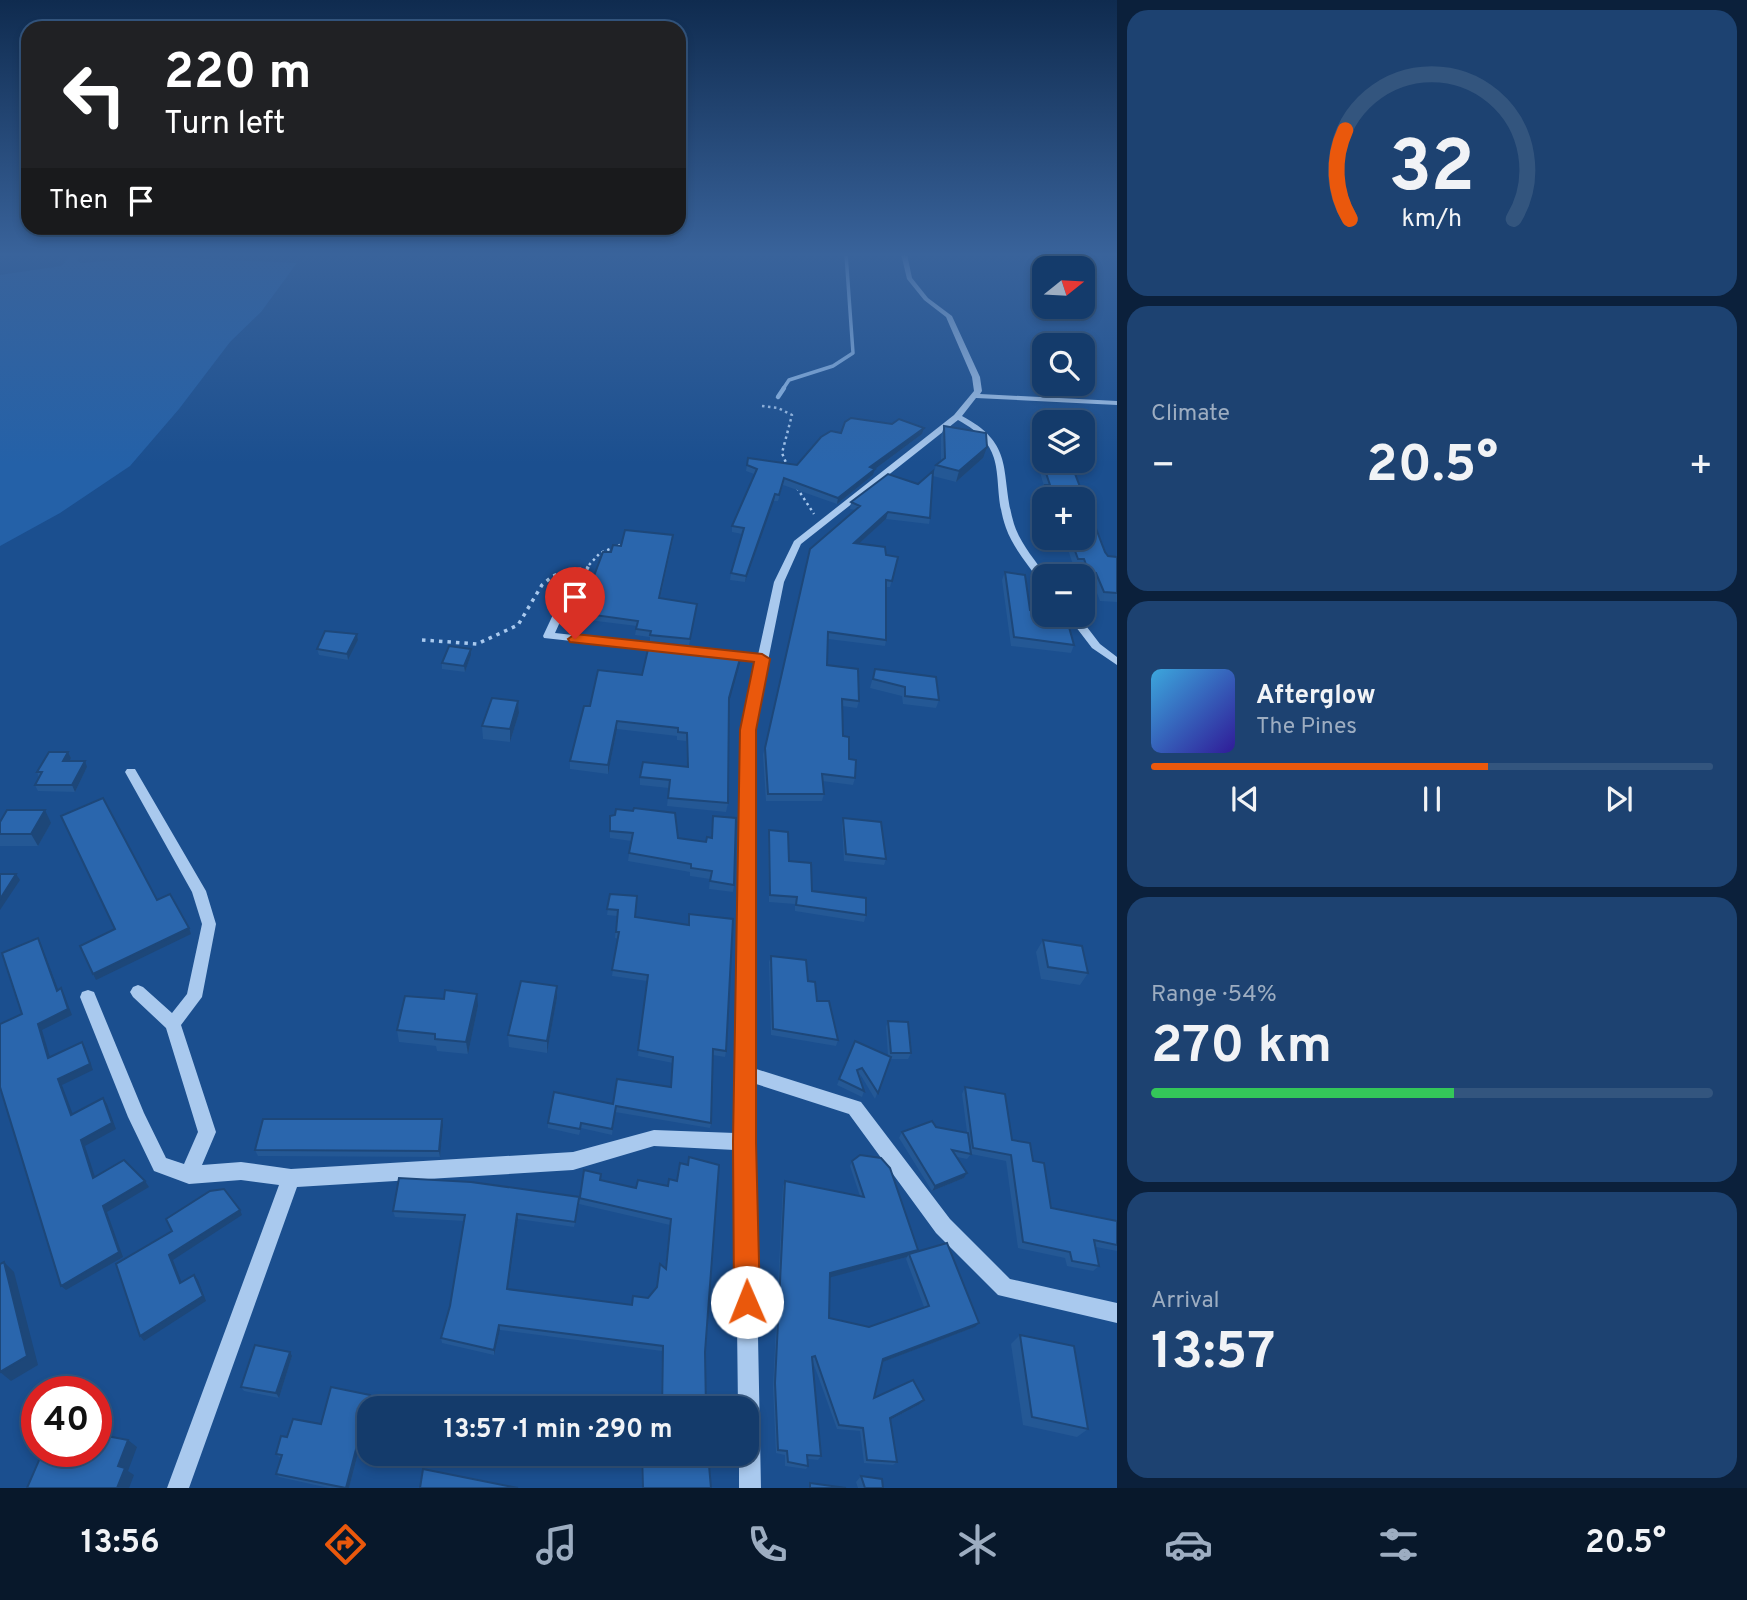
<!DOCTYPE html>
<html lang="en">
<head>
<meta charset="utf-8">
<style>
  body { margin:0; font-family:Overpass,sans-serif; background:#1d4271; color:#f1f3f6; height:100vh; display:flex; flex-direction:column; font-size:26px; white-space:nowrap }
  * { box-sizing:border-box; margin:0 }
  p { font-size:23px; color:#9dadc1 }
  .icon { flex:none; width:38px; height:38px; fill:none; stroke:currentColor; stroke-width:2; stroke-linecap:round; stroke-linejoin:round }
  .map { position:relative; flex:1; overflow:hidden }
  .panel { display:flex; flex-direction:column; gap:10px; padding:10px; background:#0b203b; width:630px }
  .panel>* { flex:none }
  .hud { position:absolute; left:21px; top:21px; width:665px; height:214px; border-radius:21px; box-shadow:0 4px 10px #0003,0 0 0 2px #33557e; background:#202124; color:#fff; overflow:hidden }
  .needle { width:46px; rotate:72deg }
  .fabs { position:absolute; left:1032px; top:256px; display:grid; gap:14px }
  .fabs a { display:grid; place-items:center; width:63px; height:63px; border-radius:14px; background:#143b6b; box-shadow:0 4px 10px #0003,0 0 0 2px #33557e; font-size:35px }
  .speed { position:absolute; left:21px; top:1376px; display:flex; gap:14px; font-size:35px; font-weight:700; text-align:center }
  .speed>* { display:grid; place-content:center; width:91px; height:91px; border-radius:50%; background:#143b6b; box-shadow:0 4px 10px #0003,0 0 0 2px #33557e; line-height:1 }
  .speed .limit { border:10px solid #d22; background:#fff; color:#111 }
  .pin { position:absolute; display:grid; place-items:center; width:60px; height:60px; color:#fff; margin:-72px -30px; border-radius:50% 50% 50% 0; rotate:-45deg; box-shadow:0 0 7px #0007 }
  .pin .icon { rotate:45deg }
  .me { position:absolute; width:77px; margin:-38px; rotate:359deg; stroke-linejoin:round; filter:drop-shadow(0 0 5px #0008) }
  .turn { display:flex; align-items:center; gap:24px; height:147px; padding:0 28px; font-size:32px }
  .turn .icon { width:91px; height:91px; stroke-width:2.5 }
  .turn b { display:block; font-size:49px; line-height:60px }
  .then { display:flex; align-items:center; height:66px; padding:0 28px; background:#0003; gap:14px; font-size:26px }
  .big { font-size:52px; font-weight:700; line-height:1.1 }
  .panel .card { flex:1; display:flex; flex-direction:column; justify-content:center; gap:10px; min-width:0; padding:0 24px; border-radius:21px; background:#1d4271 }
  .panel .dial { align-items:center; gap:0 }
  .dial svg { height:182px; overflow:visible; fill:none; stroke:#33557e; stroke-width:7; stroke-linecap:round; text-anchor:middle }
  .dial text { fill:#f1f3f6; stroke:none }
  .song { display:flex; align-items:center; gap:21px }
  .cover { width:84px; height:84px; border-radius:10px; background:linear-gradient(135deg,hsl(200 70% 55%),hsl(250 70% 35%)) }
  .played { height:7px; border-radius:4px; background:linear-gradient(90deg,#ea580c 60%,#33557e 60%) }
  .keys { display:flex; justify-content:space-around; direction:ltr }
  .heat { display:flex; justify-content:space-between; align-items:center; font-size:38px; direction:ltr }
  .charge { height:10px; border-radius:5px; background:linear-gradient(90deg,#34c759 54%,#33557e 0) }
  .trip { position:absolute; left:357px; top:1396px; width:402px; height:70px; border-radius:21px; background:#143b6b; box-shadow:0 4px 10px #0003,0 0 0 2px #33557e; font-weight:700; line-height:70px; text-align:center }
  .menu { display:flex; height:112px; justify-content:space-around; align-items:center; background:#08182b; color:#9dadc1 }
  .menu .icon { width:49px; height:49px }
  .menu .current { color:#ea580c }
  .menu b { font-size:32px; color:#f1f3f6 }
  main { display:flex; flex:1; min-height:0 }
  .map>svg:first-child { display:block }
</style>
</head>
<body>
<main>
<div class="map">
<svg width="1117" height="1488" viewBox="0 0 1117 1488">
  <rect width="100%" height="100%" fill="#1b4f8f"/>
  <!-- green -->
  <path fill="#2461a8" d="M73 254H81L77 261 81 263 163 257 297 263 261 312 230 342 179 409 130 466 60 513 0 546V275L61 266Z"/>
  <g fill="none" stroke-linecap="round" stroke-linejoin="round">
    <!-- stream-far1 -->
    <path stroke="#9cc4f0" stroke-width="3.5" d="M783 389 789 380 833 366 853 353 846 254"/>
    <!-- stream -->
    <path stroke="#9cc4f0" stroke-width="4.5" d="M778 397 784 388"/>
    <!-- path-far1 -->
    <g stroke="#a9c9ee" stroke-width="2.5" stroke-dasharray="2.5 3.5" stroke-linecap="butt">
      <path d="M762 406 778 408 792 415 782 453 787 465"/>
      <path d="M797 488 814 514"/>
      <path d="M589 565 600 553 620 545"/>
    </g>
    <!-- path -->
    <path stroke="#a9c9ee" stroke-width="3.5" stroke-dasharray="3.5 5" stroke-linecap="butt" d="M422 640 477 644 518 625 542 585 553 576 569 570 587 569 590 563"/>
    <!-- minor -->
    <g fill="#a9c9ee" fill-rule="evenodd">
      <path d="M901 254H907L912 278 928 298 952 316 980 377 982 391 980 394 1117 401V405L976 398 962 416C1017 445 999 474 1014 524 1020 543 1035 560 1046 576L1045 584 1041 583C1029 566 1013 548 1006 528 989 480 1013 450 958 420L801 544 784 582 754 730 753 1068 861 1102 950 1219 1010 1279 1117 1303V1323L998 1295 936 1233 849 1114 753 1083 761 1488H739V1454H747V1409H738L735 1150 654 1146 573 1170 297 1187 189 1488H167L279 1185 241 1180 189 1184 154 1171 128 1117 80 997 82 992 88 990 94 992 144 1113 166 1158 184 1164 198 1132 166 1028 133 997 130 992 133 987 138 985 143 987 172 1013 187 994 202 924 192 892 125 772 127 769H135L206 891 216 924 202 997 181 1025 216 1132 202 1165 241 1162 291 1169 573 1152 654 1130 735 1133 742 730 757 662 726 658 720 655 726 652 758 655 774 582 794 541 954 415 974 391 972 377 946 317 924 300 907 279Z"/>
      <path d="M563 601 568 604 555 633 663 645 668 648 663 651 544 638 543 636 558 604Z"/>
      <path d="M1066 614H1077L1100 644 1117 657V665L1092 648Z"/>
    </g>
  </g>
  <!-- wall -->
  <g fill="#245895" fill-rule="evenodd">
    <path d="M944 426 983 458 956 482 933 476 930 518 929 524 886 519 859 543 886 555 898 557 890 587H886V640L885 646 828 639 827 665 859 701 857 708 842 706 843 736 855 778 853 785 822 781 824 794 822 801H766L763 755 810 549 855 510 850 509 851 502 918 484 933 475 936 465 941 460V437Z"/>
    <path d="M924 428 922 434 875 469 873 475 837 504 783 485 778 501H774L745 582 730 580 731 573 742 534 732 532V526L754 474 746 471 748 458 797 465 841 433Z"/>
    <path d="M1042 461 1072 466 1105 552 1108 556 1117 557V602L1100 601 1093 582H1086L1081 568H1074L1064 537H1083V499H1045V503L1042 493 1044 486 1039 469Z"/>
    <path d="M673 540 660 599 696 610 689 645 650 641V637L635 635 637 626 580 619V613L621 546Z"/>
    <path d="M1005 572 1030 610 1074 645 1071 653 1011 646 1002 580Z"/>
    <path d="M357 634 358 640 348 660 319 655 317 649Z"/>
    <path d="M471 649V655L465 672 442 669V663Z"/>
    <path d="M741 655 729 702 728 803 726 812 667 806 669 788 640 785V777L687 767 686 741 677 740V736L617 729 608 774 570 769V761L590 706 642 675Z"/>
    <path d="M875 669 939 700 936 708 903 704 902 696 870 688Z"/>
    <path d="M518 701 519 713 510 742 483 739 482 726Z"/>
    <path d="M68 752 71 758 69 761 87 767 75 792 38 791 35 785 39 778 37 772Z"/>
    <path d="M610 816 678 838 706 842 711 838 713 816 734 885 733 892 709 889 710 879 690 876V872L628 861 631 841 610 838Z"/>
    <path d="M843 818 886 859 884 865 844 861 842 825Z"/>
    <path d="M0 822 51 823 38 846H0Z"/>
    <path d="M769 830 789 861 812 891 866 915 864 922 795 911V904L769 902 768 837Z"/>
    <path d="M610 894 635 917 688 925 689 914 726 1051 725 1057 713 1055 711 1123 710 1128 615 1112 612 1135 581 1128 579 1135 548 1128V1123L671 1087 673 1063 638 1056 647 981 612 976 618 939 615 938 617 916 607 915Z"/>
    <path d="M1043 940 1088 973 1080 985 1041 979 1036 952Z"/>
    <path d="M771 956 808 981 838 1040 836 1046 771 1035 769 962Z"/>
    <path d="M557 998 547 1053 509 1047 508 1035Z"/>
    <path d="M478 1006 468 1054 437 1051 436 1046 399 1042 397 1030Z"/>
    <path d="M888 1021 911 1053 908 1059H890L875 1099 860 1074 864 1091 862 1097 837 1085 855 1041 888 1056 886 1027Z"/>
    <path d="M965 1087 1012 1140 1033 1161 1051 1208 1117 1221V1251L1096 1247 1099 1266 1093 1271 1067 1266 1065 1258 1018 1248 1006 1161 971 1154 967 1159 957 1157 967 1173 964 1178 932 1191 899 1138 902 1132 936 1127 967 1132 962 1094Z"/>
    <path d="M442 1119 443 1125 440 1157 258 1156 255 1150Z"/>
    <path d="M852 1161 918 1250 917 1251 975 1327 882 1362 874 1398 924 1400 920 1404 890 1420 897 1462 893 1465 864 1463 860 1431 837 1429 813 1362 821 1456 818 1460 808 1459V1466L806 1469 785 1466V1455L776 1453 773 1387 783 1186 785 1181 860 1196 850 1166ZM907 1257 906 1259 924 1307 869 1327 829 1318 830 1277Z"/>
    <path d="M600 1181 636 1188 667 1186 705 1352 706 1409H661L662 1351 500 1330 494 1355 442 1343 441 1338 450 1306 464 1221 395 1217 393 1211 580 1197ZM579 1204 670 1225 665 1269 656 1287 648 1298 632 1305 508 1289 518 1219 574 1227Z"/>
    <path d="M1020 1335 1088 1429 1077 1437 1023 1425 1011 1344Z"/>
    <path d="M292 1356 279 1398 244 1391 241 1387Z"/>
    <path d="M370 1395 372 1399 349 1488H329L279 1477 276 1474 281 1458 279 1457 276 1454 287 1437 321 1424Z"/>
    <path d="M642 1455 711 1488H642L641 1459Z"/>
    <path d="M861 1476 883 1488H858L856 1482Z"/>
  </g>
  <!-- shaded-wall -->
  <g fill="#1d4779">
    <path d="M924 428 922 434 875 469 873 475 837 504 838 498 870 467Z"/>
    <path d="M987 447 983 458 956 482 959 471Z"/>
    <path d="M775 494 774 501 745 582 746 576Z"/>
    <path d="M888 512 886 519 853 549 854 543Z"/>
    <path d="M357 634 358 640 348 660 347 654Z"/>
    <path d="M471 649V655L465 672 464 666Z"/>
    <path d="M741 655 740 663 728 706 729 698Z"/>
    <path d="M518 701 519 713 510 742V729Z"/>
    <path d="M617 721V729L608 774V765Z"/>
    <path d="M68 752 71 758 66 767 63 761Z"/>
    <path d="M85 761 87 767 75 792 72 785Z"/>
    <path d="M45 810 51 823 38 846 31 834Z"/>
    <path d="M16 874 20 880 0 910V899Z"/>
    <path d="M189 928 191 934 96 980 93 974Z"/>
    <path d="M38 938 41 944 61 997 57 991Z"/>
    <path d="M557 986V998L547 1053V1041Z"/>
    <path d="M61 988 64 994 72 1015 42 1030 52 1064 48 1058 38 1024Z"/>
    <path d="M477 994 478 1006 468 1054 466 1042Z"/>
    <path d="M82 1042 85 1047 93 1070 62 1085 75 1120 71 1115 58 1079Z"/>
    <path d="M103 1098 107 1104 116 1129 85 1146 97 1183 93 1178 81 1140Z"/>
    <path d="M442 1119 443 1125 440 1157 439 1151Z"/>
    <path d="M967 1173 964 1178 932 1191 935 1186Z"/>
    <path d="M145 1181 149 1187 107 1212 123 1257 66 1290 61 1286 103 1206Z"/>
    <path d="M240 1210 242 1215 173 1260 184 1288 180 1283 169 1255Z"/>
    <path d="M517 1214 518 1219 507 1294V1289Z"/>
    <path d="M918 1250 915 1255 909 1254 907 1257 828 1278 830 1273Z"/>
    <path d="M4 1262 14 1272 38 1365 11 1381 0 1372Z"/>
    <path d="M194 1275 198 1280 206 1301 144 1341 140 1336Z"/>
    <path d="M979 1323 975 1327 880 1363 883 1359Z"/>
    <path d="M499 1325 500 1330 494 1355V1350Z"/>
    <path d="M290 1352 292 1356 279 1398 276 1393Z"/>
    <path d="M370 1395 372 1399 349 1488H346Z"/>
    <path d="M924 1400 920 1404 886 1422 890 1418Z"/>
    <path d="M128 1440 137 1447 128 1471 134 1475 129 1488H117L118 1466Z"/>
  </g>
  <!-- building -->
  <g fill="#2a66ad" stroke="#1d4779" stroke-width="2" fill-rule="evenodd">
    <path d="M851 418 892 424 899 419 924 428 870 467 875 469 838 498 784 478 779 495 775 494 746 576 731 573 744 528 732 526 757 469 747 465 748 458 797 465 821 437 831 431 841 433 845 422Z"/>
    <path d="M944 426 986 433 987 447 959 471 936 465 945 458Z"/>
    <path d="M1042 461 1072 466 1105 552 1108 556 1117 557V593L1104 592 1096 573H1089L1084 559H1078L1070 537H1083V499H1049L1045 485H1050Z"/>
    <path d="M933 471 930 518 888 512 854 543 885 547 886 555 898 557 892 581 886 580V640L828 632 827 665 858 669 859 701 842 699 843 736 849 737V759L856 760 855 778 822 774 824 794H768L765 748 810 549 860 506 851 502 888 474 918 484Z"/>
    <path d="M625 530 673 535 659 598 697 604 690 639 650 635 651 631 636 629 638 621 580 613 603 552H611L613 545 621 546Z"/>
    <path d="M1005 572 1025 575 1030 610 1039 611 1040 617 1067 620 1074 645 1014 637Z"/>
    <path d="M325 631 357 634 347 654 317 649Z"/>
    <path d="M649 645 741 655 729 698 728 803 668 798 670 780 640 777 643 762 688 767 687 733 678 732V728L617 721 608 765 570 761 584 706H590L598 670 642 675Z"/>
    <path d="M449 646 471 649 464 666 442 663Z"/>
    <path d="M875 669 936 677 939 700 905 696V687L873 679Z"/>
    <path d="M492 698 518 701 510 729 482 726Z"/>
    <path d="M49 752H68L63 761H85L72 785H35L42 772H37Z"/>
    <path d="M103 798 157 900 170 894 189 928 93 974 80 946 115 929 61 816Z"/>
    <path d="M634 808 675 813 678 838 706 842 707 837 712 838 713 816 736 818 734 885 710 881 712 871 691 868V864L629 853 633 833 610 831V816L615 815 616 809 633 811Z"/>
    <path d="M7 810H45L31 834H0V822Z"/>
    <path d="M843 818 881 822 886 859 846 854Z"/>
    <path d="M769 830 788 832 789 861 811 863 812 891 866 898V915L796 905 797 897 770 895Z"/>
    <path d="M0 874H16L0 899Z"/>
    <path d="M610 894 637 896 635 917 689 925V914L733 919 726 1051 713 1049 711 1123 616 1106 612 1129 581 1123 580 1129 548 1123 554 1092 613 1104 617 1079 671 1087 673 1057 638 1050 648 975 612 970 619 932H616L618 910 607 909Z"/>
    <path d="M38 938 57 991 61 988 68 1009 38 1024 48 1058 82 1042 90 1064 58 1079 71 1115 103 1098 112 1123 81 1140 93 1178 124 1160 145 1181 103 1206 119 1252 61 1286 0 1087V1024L22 1014 2 953Z"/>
    <path d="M1043 940 1082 946 1088 973 1048 967Z"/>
    <path d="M771 956 806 960 808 981 815 982 817 1001H829L838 1040 773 1029Z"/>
    <path d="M521 981 557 986 547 1041 508 1035Z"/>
    <path d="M445 990 477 994 466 1042 435 1039V1034L397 1030 405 996 444 999Z"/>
    <path d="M888 1021 908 1022 911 1053H891Z"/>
    <path d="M855 1041 891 1057 878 1093 862 1068 857 1070 864 1091 839 1079Z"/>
    <path d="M965 1087 1005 1094 1012 1140 1030 1143 1033 1161 1044 1163 1051 1208 1117 1221V1245L1094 1240 1099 1266 1072 1261 1070 1252 1023 1242 1011 1155 973 1148Z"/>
    <path d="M263 1119H442L439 1151 255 1150Z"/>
    <path d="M932 1121 936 1127 968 1133 971 1154 952 1150 967 1173 935 1186 902 1132Z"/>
    <path d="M860 1155 881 1158 890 1168 918 1250 830 1273 829 1318 869 1327 929 1306 909 1254 947 1243 979 1323 883 1359 874 1398 913 1380 924 1400 890 1418 897 1462 867 1460 863 1428 839 1425 815 1356 812 1357 821 1456 807 1455 808 1466 788 1462 787 1451 778 1450 775 1383 785 1181 864 1197 852 1161Z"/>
    <path d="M689 1157 719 1165 705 1352 706 1409H662L663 1346 499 1325 494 1350 441 1338 450 1306 465 1215 393 1211 399 1178 471 1182 580 1197 584 1170 601 1174 600 1180 636 1188 638 1180 668 1186 669 1179 677 1181 680 1163 688 1165ZM579 1198 671 1219 666 1269 660 1264 657 1287 648 1298 633 1296 632 1305 507 1289 517 1214 575 1222Z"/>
    <path d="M224 1189 240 1210 169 1255 180 1283 194 1275 203 1296 140 1336 116 1264 172 1231 166 1219 210 1191Z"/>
    <path d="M4 1262 27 1356 0 1372V1264Z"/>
    <path d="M1020 1335 1074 1346 1088 1429 1032 1417Z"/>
    <path d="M255 1345 290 1352 276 1393 241 1387Z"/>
    <path d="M331 1387 370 1395 346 1488 276 1474 282 1455 276 1454 281 1436 287 1437 293 1419 321 1424Z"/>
    <path d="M96 1434 128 1440 118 1466 125 1468 117 1488H27L43 1451H96Z"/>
    <path d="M644 1454H708L711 1488H643L642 1455Z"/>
    <path d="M423 1469 518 1488H420Z"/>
    <path d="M861 1476 882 1479 883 1488H865Z"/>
    <path d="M810 1483 846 1488H810Z"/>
  </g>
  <!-- sky -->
  <linearGradient id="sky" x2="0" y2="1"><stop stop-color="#0f2b4f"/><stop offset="0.55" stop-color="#39639b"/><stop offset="1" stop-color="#39639b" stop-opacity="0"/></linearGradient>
  <rect width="1117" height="463" fill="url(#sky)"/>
  <!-- route -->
  <path fill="#ea580c" stroke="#983908" stroke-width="2" d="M575 634 762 654 770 659 756 730V1142L760 1302 756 1311 747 1314 738 1311 734 1302 733 1142 740 730 754 662 570 642 568 639Z"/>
</svg>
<div class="fabs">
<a><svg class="needle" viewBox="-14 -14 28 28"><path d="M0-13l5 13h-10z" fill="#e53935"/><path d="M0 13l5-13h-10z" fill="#9dadc1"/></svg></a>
<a><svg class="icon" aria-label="search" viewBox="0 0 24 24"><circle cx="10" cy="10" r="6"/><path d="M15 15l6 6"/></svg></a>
<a><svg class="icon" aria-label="layers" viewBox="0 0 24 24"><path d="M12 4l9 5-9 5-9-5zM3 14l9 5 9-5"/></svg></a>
<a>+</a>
<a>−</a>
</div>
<div class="speed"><div class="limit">40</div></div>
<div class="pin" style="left:575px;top:639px;background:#d93025"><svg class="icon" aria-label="arrive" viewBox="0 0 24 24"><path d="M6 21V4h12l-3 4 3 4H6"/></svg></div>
<svg class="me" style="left:747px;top:1302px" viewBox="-20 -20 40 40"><circle r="19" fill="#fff"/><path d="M0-13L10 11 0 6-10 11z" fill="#ea580c"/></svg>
<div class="trip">13:57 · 1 min · 290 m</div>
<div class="hud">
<div class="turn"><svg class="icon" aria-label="left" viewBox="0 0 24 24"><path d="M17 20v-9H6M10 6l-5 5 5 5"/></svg><div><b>220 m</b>Turn left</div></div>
<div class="then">Then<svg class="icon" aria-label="arrive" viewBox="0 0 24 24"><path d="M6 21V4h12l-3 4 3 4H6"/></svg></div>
</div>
</div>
<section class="panel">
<div class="card dial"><svg viewBox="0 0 100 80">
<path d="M14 69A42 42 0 1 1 86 69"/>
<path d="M14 69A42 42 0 0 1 12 30" stroke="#ea580c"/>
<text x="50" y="56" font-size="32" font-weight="700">32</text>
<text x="50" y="72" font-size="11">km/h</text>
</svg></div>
<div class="card"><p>Climate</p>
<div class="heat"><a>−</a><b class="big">20.5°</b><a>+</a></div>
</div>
<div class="card">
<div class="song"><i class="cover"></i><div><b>Afterglow</b><p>The Pines</p></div></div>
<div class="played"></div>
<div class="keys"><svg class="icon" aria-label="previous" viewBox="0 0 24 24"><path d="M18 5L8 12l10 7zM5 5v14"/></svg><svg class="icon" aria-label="pause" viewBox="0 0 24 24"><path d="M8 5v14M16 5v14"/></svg><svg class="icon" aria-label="next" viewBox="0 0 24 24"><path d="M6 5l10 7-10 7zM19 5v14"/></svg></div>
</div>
<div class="card"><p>Range · 54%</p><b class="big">270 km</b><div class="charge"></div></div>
<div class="card"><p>Arrival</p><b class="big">13:57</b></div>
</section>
</main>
<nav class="menu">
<b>13:56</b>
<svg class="icon current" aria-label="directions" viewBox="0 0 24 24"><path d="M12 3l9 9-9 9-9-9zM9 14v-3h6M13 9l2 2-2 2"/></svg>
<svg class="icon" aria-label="music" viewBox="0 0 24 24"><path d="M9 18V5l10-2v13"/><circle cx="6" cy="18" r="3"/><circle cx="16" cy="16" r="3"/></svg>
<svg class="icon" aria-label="phone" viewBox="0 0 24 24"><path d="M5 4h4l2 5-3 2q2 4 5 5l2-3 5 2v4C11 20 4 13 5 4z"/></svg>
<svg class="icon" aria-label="climate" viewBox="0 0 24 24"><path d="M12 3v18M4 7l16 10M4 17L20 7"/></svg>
<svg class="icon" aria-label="car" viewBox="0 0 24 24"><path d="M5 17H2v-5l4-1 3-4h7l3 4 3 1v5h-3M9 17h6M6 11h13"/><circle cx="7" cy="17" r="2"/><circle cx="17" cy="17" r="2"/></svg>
<svg class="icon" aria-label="filters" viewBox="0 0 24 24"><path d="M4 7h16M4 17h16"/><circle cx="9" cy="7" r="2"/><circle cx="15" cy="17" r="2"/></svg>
<b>20.5°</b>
</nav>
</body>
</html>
